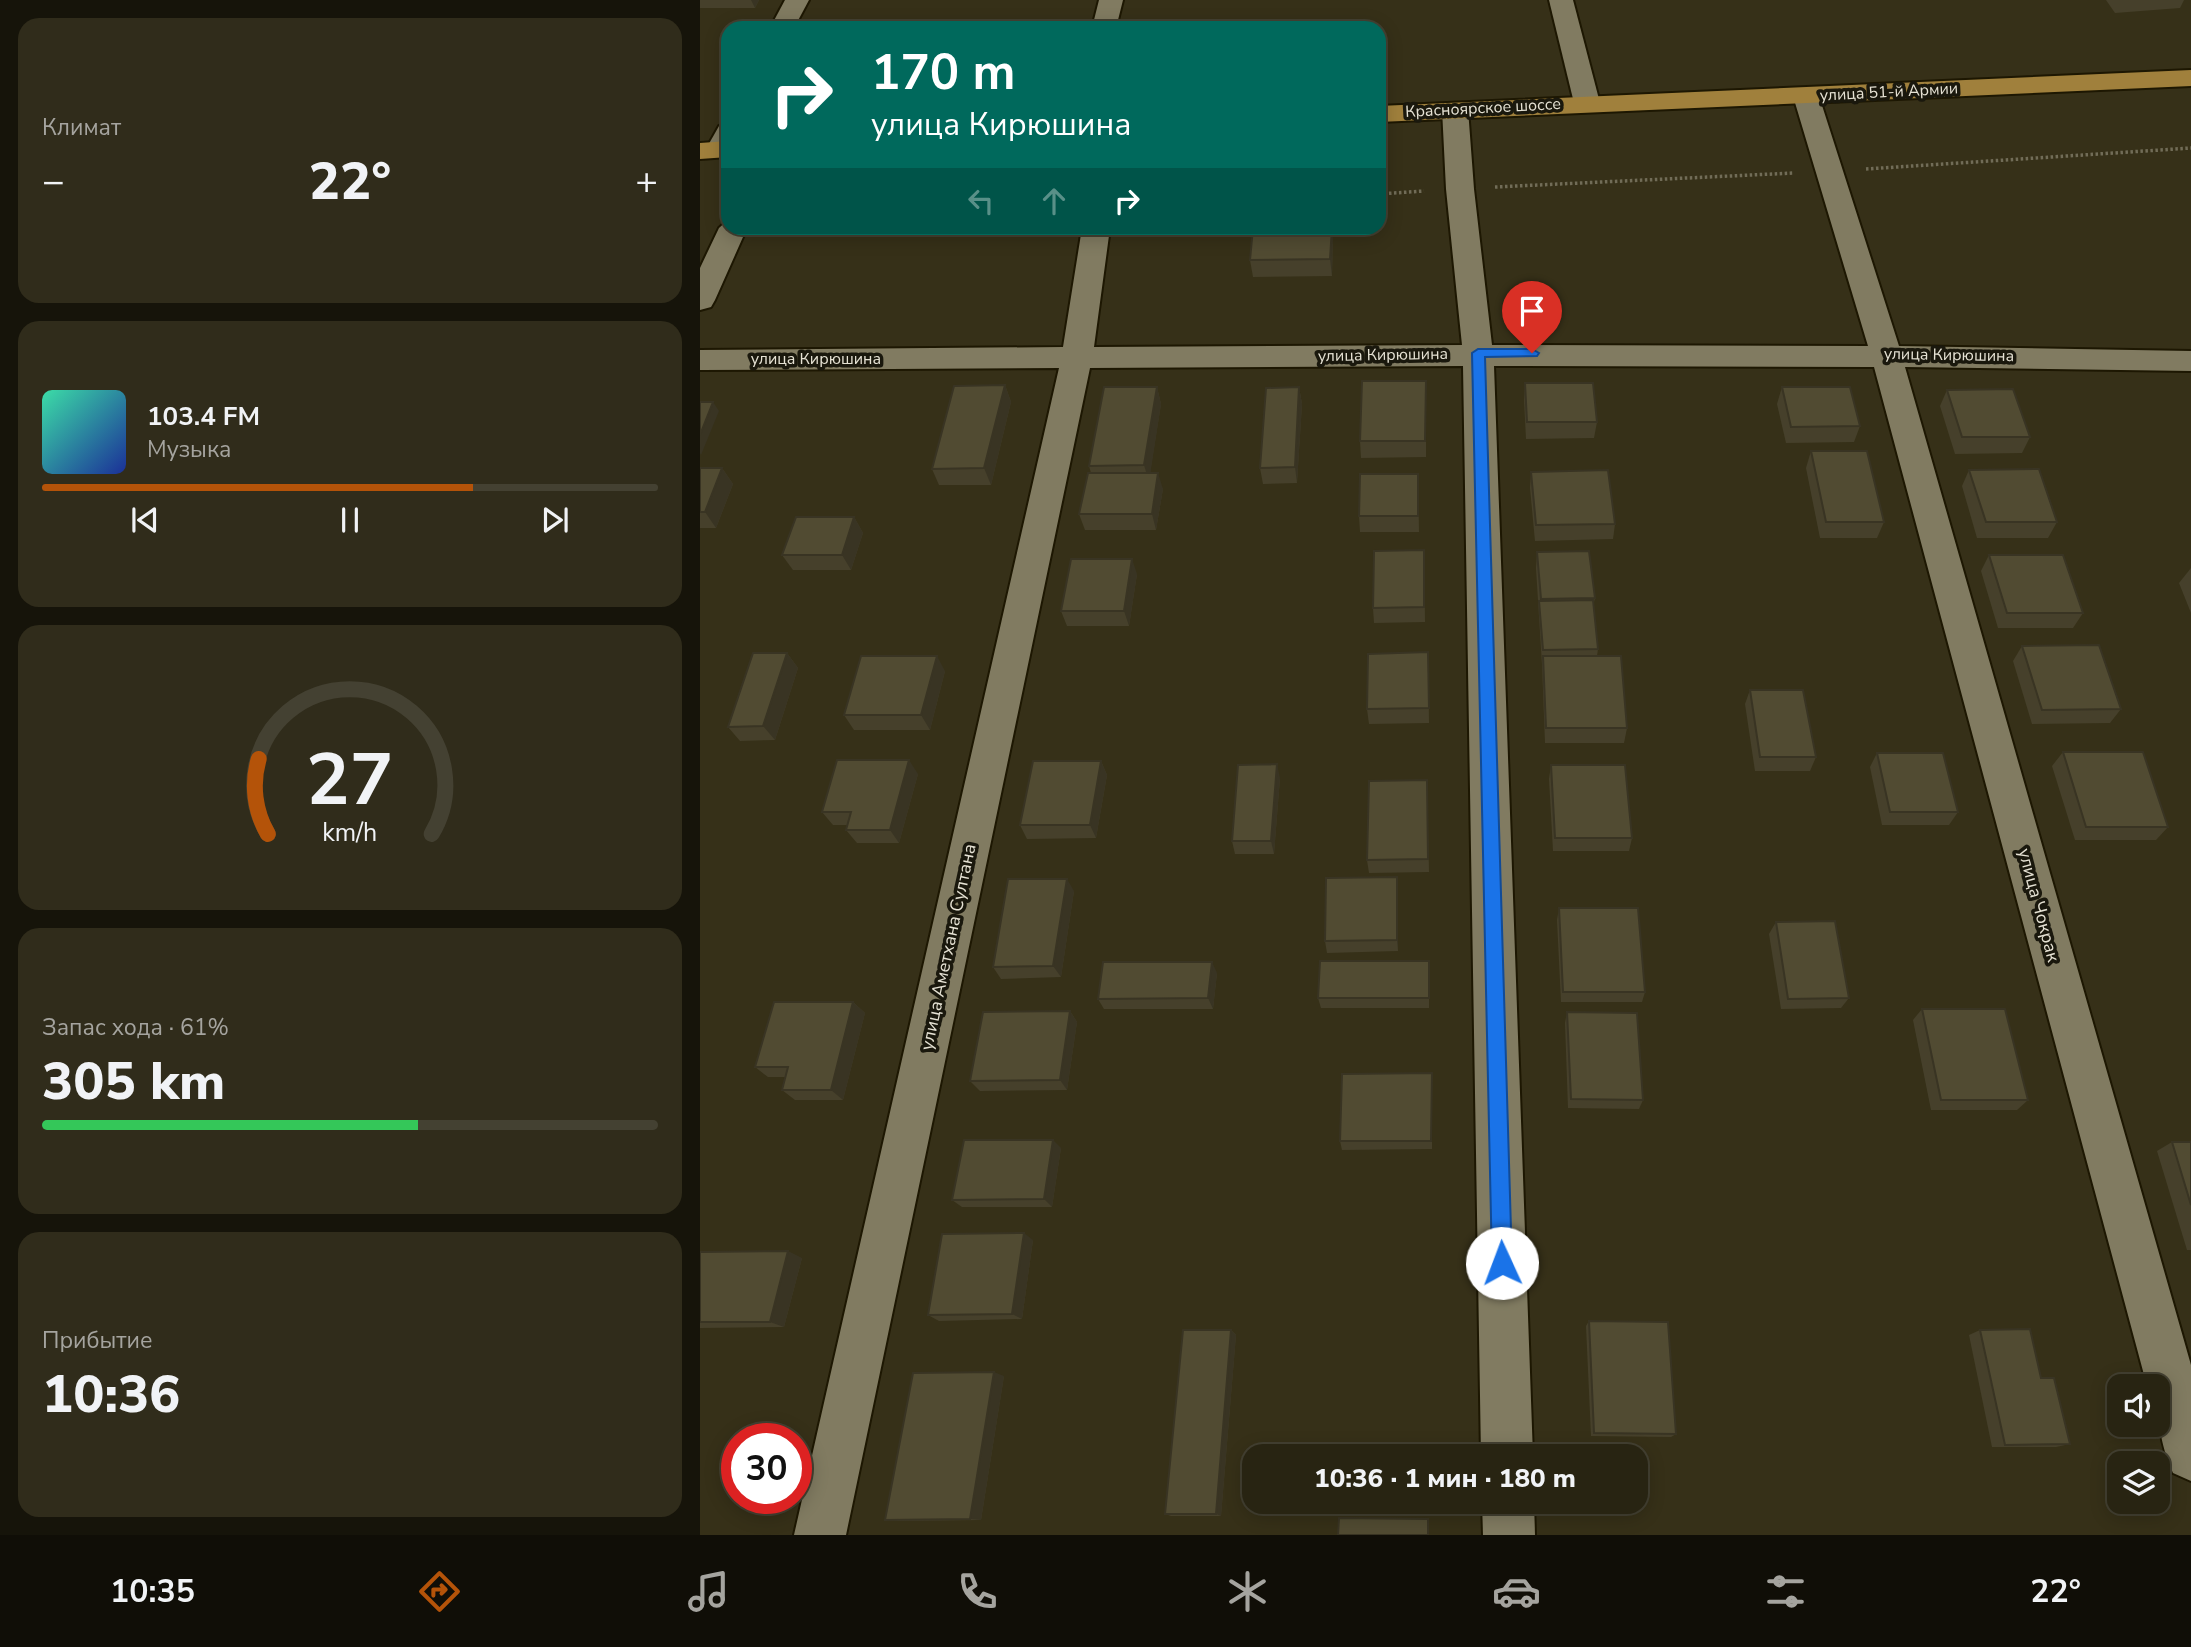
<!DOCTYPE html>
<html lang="ru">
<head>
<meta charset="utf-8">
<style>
  body { margin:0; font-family:"Nunito Sans",sans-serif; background:#302c1b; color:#f1f3f6; height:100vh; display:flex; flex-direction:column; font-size:26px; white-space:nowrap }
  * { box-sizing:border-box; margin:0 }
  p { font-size:23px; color:#a5a49f }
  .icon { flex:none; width:38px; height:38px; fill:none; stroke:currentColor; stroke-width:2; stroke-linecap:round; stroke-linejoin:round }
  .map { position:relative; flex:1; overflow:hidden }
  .sheet { display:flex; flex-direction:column; gap:18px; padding:18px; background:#16140a; width:700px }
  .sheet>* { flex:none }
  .guide { position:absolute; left:21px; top:21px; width:665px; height:214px; border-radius:21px; box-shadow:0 4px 18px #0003,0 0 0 2px #444132; background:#00695c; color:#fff; overflow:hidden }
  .fabs { position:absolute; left:1407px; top:1374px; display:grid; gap:14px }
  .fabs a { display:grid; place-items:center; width:63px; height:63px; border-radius:14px; background:#282412; box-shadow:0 4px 18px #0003,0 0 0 2px #444132; font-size:35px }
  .speed { position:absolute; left:21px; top:1423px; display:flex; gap:14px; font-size:35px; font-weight:700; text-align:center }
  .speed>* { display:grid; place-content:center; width:91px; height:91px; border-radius:50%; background:#282412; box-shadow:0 4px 18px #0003,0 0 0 2px #444132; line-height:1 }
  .speed .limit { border:10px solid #d22; background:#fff; color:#111 }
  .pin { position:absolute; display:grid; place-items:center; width:60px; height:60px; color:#fff; margin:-72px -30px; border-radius:50% 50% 50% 0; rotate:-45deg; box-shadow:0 0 7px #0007 }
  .pin .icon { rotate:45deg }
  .me { position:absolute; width:77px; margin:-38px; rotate:358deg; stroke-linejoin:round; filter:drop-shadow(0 0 5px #0008) }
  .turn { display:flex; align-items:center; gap:24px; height:147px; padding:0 35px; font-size:32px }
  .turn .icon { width:91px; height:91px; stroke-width:2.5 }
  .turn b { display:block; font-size:49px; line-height:60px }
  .lanes { display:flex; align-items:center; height:66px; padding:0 35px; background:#0003; justify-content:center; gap:35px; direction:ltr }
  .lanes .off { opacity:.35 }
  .big { font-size:52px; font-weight:800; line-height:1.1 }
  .sheet .widget { flex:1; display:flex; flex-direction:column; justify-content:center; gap:10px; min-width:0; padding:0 24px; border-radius:21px; background:#302c1b }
  .sheet .dial { align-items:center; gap:0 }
  .dial svg { height:182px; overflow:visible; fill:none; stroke:#444132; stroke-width:7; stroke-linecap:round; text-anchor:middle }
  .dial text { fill:#f1f3f6; stroke:none }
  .song { display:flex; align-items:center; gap:21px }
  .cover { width:84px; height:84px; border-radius:10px; background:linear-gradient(135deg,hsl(160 70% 55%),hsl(230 70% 35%)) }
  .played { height:7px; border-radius:4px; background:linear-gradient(90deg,#b45309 70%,#444132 70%) }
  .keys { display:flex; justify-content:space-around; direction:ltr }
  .heat { display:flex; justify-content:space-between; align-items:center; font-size:38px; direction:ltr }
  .charge { height:10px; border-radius:5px; background:linear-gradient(90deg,#34c759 61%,#444132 0) }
  .trip { position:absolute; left:542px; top:1444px; width:406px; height:70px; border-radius:21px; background:#282412; box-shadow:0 4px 18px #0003,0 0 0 2px #444132; font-weight:800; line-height:70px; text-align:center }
  .dock { display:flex; height:112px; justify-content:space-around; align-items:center; background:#100e07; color:#a5a49f }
  .dock .icon { width:49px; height:49px }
  .dock .selected { color:#b45309 }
  .dock b { font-size:32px; color:#f1f3f6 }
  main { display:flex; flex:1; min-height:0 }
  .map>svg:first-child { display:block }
</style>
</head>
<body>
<main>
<section class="sheet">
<div class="widget"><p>Климат</p>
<div class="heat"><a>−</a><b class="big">22°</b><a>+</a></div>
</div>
<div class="widget">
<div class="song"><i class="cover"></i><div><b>103.4 FM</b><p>Музыка</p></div></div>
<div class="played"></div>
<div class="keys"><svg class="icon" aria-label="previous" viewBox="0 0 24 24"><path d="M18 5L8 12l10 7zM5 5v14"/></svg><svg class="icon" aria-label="pause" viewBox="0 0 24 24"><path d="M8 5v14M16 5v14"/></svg><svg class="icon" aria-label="next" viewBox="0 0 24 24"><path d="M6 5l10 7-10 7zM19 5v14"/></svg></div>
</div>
<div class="widget dial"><svg viewBox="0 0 100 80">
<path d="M14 69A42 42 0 1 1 86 69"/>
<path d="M14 69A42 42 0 0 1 10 36" stroke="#b45309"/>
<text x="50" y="56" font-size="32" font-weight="700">27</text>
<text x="50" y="72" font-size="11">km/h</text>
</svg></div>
<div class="widget"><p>Запас хода · 61%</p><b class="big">305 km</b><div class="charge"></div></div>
<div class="widget"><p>Прибытие</p><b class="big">10:36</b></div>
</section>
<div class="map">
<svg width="1491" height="1535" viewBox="0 0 1491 1535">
  <rect width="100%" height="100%" fill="#363018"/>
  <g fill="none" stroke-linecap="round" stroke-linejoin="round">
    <defs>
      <g id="minor">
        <path d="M85 0H109L94 28H70Z"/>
        <path d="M399 0H423L416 28H392Z"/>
        <path d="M849 0H873L900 103 896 109H878L874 103Z"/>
        <path d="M1106 88 1115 91 1119 96 1199 346 1491 351V371L1205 367 1491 1365V1481L1473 1473C1459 1441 1458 1420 1458 1386H1447L1174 367 794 366 833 1456H781L763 366 390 368 146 1535H94L359 368 0 370V350L363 347 382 228H410L394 347 762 345 746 189 742 109 746 103H764L768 109 774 189 792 345 1168 346 1093 96 1097 91Z"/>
        <path d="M28 124V155H9L6 149 19 126Z"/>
        <path d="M28 220V228H47L15 300 11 307 0 310V268L19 228Z"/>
        <path d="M782 1502H834L835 1535H783Z"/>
      </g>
      <g id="major">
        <path d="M1491 70V86L679 122V106Z"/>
        <path d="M28 141V157L0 159V143Z"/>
      </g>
    </defs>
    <!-- minor casing -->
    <use href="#minor" stroke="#1d1702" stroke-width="4"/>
    <!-- major casing -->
    <use href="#major" stroke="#1d1702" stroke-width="4"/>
    <!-- path -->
    <g stroke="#716c57" stroke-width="3.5" stroke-dasharray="2.5 2.5" stroke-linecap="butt">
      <path d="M1166 169 1491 148"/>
      <path d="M795 187 1094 173"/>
      <path d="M679 194 724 191"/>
      <path d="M67 229 94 228"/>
    </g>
    <!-- minor -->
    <use href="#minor" fill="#817b61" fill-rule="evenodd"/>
    <!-- major -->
    <use href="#major" fill="#a0803c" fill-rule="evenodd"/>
  </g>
  <!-- wall -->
  <g fill="#46402b">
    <path d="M0 0H59L55 8H0Z"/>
    <path d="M1406 0H1484L1480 8 1415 13Z"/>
    <path d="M553 228H633L632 276 553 277 550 260Z"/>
    <path d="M726 381V457L661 458 660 441Z"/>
    <path d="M825 383 897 422 894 438 826 439 824 400Z"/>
    <path d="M305 385 311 402 291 485H239L232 469Z"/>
    <path d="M457 387 461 404 450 473 463 489 456 530H385L379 514 391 473 389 466Z"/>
    <path d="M599 387 602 404 597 483 563 484 560 468Z"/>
    <path d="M1082 387 1160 426 1154 442 1086 443 1077 404Z"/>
    <path d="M1247 390 1330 437 1322 453 1255 454 1240 406Z"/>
    <path d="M1111 451 1184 522 1177 538H1120L1106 468Z"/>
    <path d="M0 468H22L33 484 16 528H0Z"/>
    <path d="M1269 470 1357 522 1348 538H1277L1262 486Z"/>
    <path d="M831 472 915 524 913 539 835 541 830 488Z"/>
    <path d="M718 474 719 532H660L659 516Z"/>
    <path d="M154 517 163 533 151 570H93L82 555Z"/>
    <path d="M724 550 725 622 674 623 673 608Z"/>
    <path d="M837 552 895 598 893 606 898 649 897 656 927 728 924 743H845L842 665 836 568Z"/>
    <path d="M1289 555 1383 613 1373 628H1298L1281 571Z"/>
    <path d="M1491 568V613L1479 583Z"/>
    <path d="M437 574 429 626H367L361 611Z"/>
    <path d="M1322 646 1421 709 1410 723 1332 724 1313 661Z"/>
    <path d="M728 652 729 723 669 724 667 709Z"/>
    <path d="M87 653 98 668 75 740 40 741 28 727Z"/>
    <path d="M245 671 230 730H154L144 715Z"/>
    <path d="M1050 690 1116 757 1110 771H1055L1045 704Z"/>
    <path d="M1363 752 1468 827 1456 840H1375L1352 766Z"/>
    <path d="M1177 753 1258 812 1249 825H1182L1170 767Z"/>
    <path d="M401 761 407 775 396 838 327 839 320 825Z"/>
    <path d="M851 765 932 838 929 851H853L849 779Z"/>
    <path d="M218 774 199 843H157L146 830 148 825H133L122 812Z"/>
    <path d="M580 778 574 854H535L532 841Z"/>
    <path d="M727 780 729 872 669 873 667 860Z"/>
    <path d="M698 889V951L627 953 625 941Z"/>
    <path d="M374 891 361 977 301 979 293 967Z"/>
    <path d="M859 908 945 992 942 1002H861L857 920Z"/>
    <path d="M1076 922 1149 998 1141 1008 1081 1009 1069 934Z"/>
    <path d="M729 961V1008H621L618 998Z"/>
    <path d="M517 973 513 1009H404L398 999Z"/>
    <path d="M153 1002 165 1013 143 1100H95L82 1090 86 1077H68L55 1067Z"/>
    <path d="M1222 1009 1328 1100 1317 1110H1231L1213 1020Z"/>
    <path d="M370 1011 377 1022 367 1090 280 1091 270 1081Z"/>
    <path d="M867 1012 943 1100 939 1109 868 1108 865 1023Z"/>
    <path d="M732 1073V1149L642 1150 640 1141Z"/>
    <path d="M1472 1142H1491V1250H1487L1457 1151Z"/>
    <path d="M361 1148 352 1207H262L252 1200Z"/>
    <path d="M333 1240 322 1319 239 1321 228 1315Z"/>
    <path d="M0 1252 102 1258 84 1327 0 1328Z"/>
    <path d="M889 1321 976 1434 971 1437 891 1436 886 1326Z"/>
    <path d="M531 1330 536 1335 521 1516H471L465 1514Z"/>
    <path d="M1280 1330 1341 1378 1370 1444 1356 1447H1292L1269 1335Z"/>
    <path d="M304 1376 281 1520 198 1521 185 1520Z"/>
  </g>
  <!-- shaded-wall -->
  <g fill="#393423">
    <path d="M51 0H59L55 8Z"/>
    <path d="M632 228H633V235L632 276 630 259Z"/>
    <path d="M305 385 311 402 291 485 284 468Z"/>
    <path d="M457 387 461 404 449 482 444 465Z"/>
    <path d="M599 387 602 404 597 483 595 467Z"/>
    <path d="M13 402 19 411 1 455 0 453V435Z"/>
    <path d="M22 468 33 484 16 528 5 512Z"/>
    <path d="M458 473 463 489 456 530 452 514Z"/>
    <path d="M154 517 163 533 151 570 142 555Z"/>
    <path d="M432 559 437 574 429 626 424 611Z"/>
    <path d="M87 653 98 668 75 740 63 726Z"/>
    <path d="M237 656 245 671 230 730 221 715Z"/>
    <path d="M209 760 218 774 199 843 190 830Z"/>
    <path d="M401 761 407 775 396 838 390 825Z"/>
    <path d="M577 764 580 778 574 854 571 841Z"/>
    <path d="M697 877 698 889V951L697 940Z"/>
    <path d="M367 879 374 891 361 977 353 966Z"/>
    <path d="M512 962 517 973 513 1009 508 998Z"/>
    <path d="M153 1002 165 1013 143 1100 131 1090Z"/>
    <path d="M370 1011 377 1022 367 1090 360 1080Z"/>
    <path d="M353 1140 361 1148 352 1207 344 1199Z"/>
    <path d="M324 1233 333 1240 322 1319 312 1314Z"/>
    <path d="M88 1251 102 1258 84 1327 70 1322Z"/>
    <path d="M531 1330 536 1335 521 1516 516 1514Z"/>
    <path d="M294 1372 304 1376 281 1520 270 1519Z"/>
  </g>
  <!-- building -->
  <g fill="#514b32" stroke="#393423" stroke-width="2">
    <path d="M553 228H632L630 259 550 260Z"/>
    <path d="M662 381H726L725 441H660Z"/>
    <path d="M825 383H893L897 422H827Z"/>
    <path d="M305 385 284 468 232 469 254 386Z"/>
    <path d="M404 387H457L444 465 389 466Z"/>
    <path d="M599 387 595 467 560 468 566 388Z"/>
    <path d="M1082 387H1150L1160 426 1091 427Z"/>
    <path d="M1313 389 1330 437H1262L1247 390Z"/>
    <path d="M0 402H13L0 435Z"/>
    <path d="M1111 451H1167L1184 522H1126Z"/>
    <path d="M0 468H22L5 512H0Z"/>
    <path d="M1339 469 1357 522H1286L1269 470Z"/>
    <path d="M908 470 915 524 836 525 831 472Z"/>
    <path d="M388 473H458L452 514H379Z"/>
    <path d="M660 474H718V516H659Z"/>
    <path d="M96 517H154L142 555H82Z"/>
    <path d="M724 550V607L673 608 674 551Z"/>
    <path d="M889 551 895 598 841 599 837 552Z"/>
    <path d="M1289 555H1363L1383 613H1307Z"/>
    <path d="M371 559H432L424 611H361Z"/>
    <path d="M893 600 898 649 843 650 839 601Z"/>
    <path d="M1399 645 1421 709 1342 710 1322 646Z"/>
    <path d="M728 652 729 708 667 709 668 654Z"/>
    <path d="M53 653H87L63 726 28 727Z"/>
    <path d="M161 656H237L221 715H144Z"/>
    <path d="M843 656H921L927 728H846Z"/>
    <path d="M1050 690H1103L1116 757H1060Z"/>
    <path d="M1363 752H1443L1468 827H1386Z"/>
    <path d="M1177 753H1243L1258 812H1190Z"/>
    <path d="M137 760H209L190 830H146L151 812H122Z"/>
    <path d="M333 761H401L390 825H320Z"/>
    <path d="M577 764 571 841H532L538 765Z"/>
    <path d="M851 765H925L932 838H855Z"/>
    <path d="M727 780 728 859 667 860 669 781Z"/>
    <path d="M697 877V940L625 941 626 878Z"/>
    <path d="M308 879H367L353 966 293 967Z"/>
    <path d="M859 908H938L945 992H863Z"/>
    <path d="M1135 921 1149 998 1088 999 1076 922Z"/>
    <path d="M620 961H729V998H618Z"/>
    <path d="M403 962H512L508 998 398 999Z"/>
    <path d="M74 1002H153L131 1090H82L88 1067H55Z"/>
    <path d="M1222 1009H1305L1328 1100H1241Z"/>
    <path d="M370 1011 360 1080 270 1081 283 1012Z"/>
    <path d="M867 1012 937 1013 943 1100 871 1099Z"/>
    <path d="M732 1073 731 1141H640L642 1074Z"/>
    <path d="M264 1140H353L344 1199 252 1200Z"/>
    <path d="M1472 1142H1491V1205Z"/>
    <path d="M324 1233 312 1314 228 1315 242 1234Z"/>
    <path d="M88 1251 70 1322H0V1252Z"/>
    <path d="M889 1321 968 1322 976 1434 894 1433Z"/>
    <path d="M1330 1329 1341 1378H1354L1370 1444 1305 1445 1280 1330Z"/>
    <path d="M483 1330H531L516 1514H465Z"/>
    <path d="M294 1372 270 1519 185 1520 213 1373Z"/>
    <path d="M639 1518 728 1519V1535H638Z"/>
  </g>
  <!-- route -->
  <path fill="#1a73e8" stroke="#114b97" stroke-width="2" d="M832 349 839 353 837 356 785 357 812 1263 809 1270 802 1273 795 1270 792 1263 772 353 778 349Z"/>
  <g text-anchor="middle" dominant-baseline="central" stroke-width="7" stroke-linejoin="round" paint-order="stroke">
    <!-- far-street labels -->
    <g font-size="16" fill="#e6e2d4" stroke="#1a180d">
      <text transform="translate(1189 92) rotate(-3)">улица 51-й Армии</text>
      <text transform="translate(783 108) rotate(-3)">Красноярское шоссе</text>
      <text transform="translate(683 355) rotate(-1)">улица Кирюшина</text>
      <text transform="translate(1249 355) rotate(1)">улица Кирюшина</text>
      <text x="116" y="359">улица Кирюшина</text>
    </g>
    <!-- street labels -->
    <g font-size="18" fill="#e6e2d4" stroke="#1a180d">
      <text transform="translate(1339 905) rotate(75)">улица Чокрак</text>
      <text transform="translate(248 947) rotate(-78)">улица Аметхана Султана</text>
    </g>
  </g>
</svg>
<div class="fabs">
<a><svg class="icon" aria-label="sound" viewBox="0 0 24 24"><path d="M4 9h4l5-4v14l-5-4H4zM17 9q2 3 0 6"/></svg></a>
<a><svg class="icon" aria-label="layers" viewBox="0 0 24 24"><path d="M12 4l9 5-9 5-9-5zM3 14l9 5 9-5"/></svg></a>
</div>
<div class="speed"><div class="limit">30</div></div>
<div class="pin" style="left:832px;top:353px;background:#d93025"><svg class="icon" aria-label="arrive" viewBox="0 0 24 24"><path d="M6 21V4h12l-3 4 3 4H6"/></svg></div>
<svg class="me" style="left:802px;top:1263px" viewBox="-20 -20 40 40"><circle r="19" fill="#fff"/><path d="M0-13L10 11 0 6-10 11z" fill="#1a73e8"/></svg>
<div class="trip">10:36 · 1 мин · 180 m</div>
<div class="guide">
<div class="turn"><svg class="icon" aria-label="right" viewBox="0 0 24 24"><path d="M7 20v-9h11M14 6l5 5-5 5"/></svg><div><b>170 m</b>улица Кирюшина</div></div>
<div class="lanes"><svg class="icon off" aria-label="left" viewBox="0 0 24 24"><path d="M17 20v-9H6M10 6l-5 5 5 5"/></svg><svg class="icon off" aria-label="ahead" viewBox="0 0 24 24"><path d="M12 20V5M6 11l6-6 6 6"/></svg><svg class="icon" aria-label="right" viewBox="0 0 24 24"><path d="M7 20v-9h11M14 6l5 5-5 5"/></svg></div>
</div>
</div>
</main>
<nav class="dock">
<b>10:35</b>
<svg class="icon selected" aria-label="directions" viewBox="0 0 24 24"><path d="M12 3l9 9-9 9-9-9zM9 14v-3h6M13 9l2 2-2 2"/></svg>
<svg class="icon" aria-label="music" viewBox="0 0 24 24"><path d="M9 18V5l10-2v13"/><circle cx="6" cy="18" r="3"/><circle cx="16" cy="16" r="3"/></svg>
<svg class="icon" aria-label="phone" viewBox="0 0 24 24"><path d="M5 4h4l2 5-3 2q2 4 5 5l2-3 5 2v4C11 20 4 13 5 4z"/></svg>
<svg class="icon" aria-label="climate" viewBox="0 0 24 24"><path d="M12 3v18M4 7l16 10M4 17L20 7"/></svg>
<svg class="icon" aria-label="car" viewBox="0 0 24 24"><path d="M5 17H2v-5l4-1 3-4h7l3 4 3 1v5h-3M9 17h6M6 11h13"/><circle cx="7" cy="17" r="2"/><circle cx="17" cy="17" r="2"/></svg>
<svg class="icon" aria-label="filters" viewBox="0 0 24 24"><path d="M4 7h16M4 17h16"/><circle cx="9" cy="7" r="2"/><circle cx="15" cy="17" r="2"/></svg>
<b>22°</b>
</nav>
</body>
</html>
